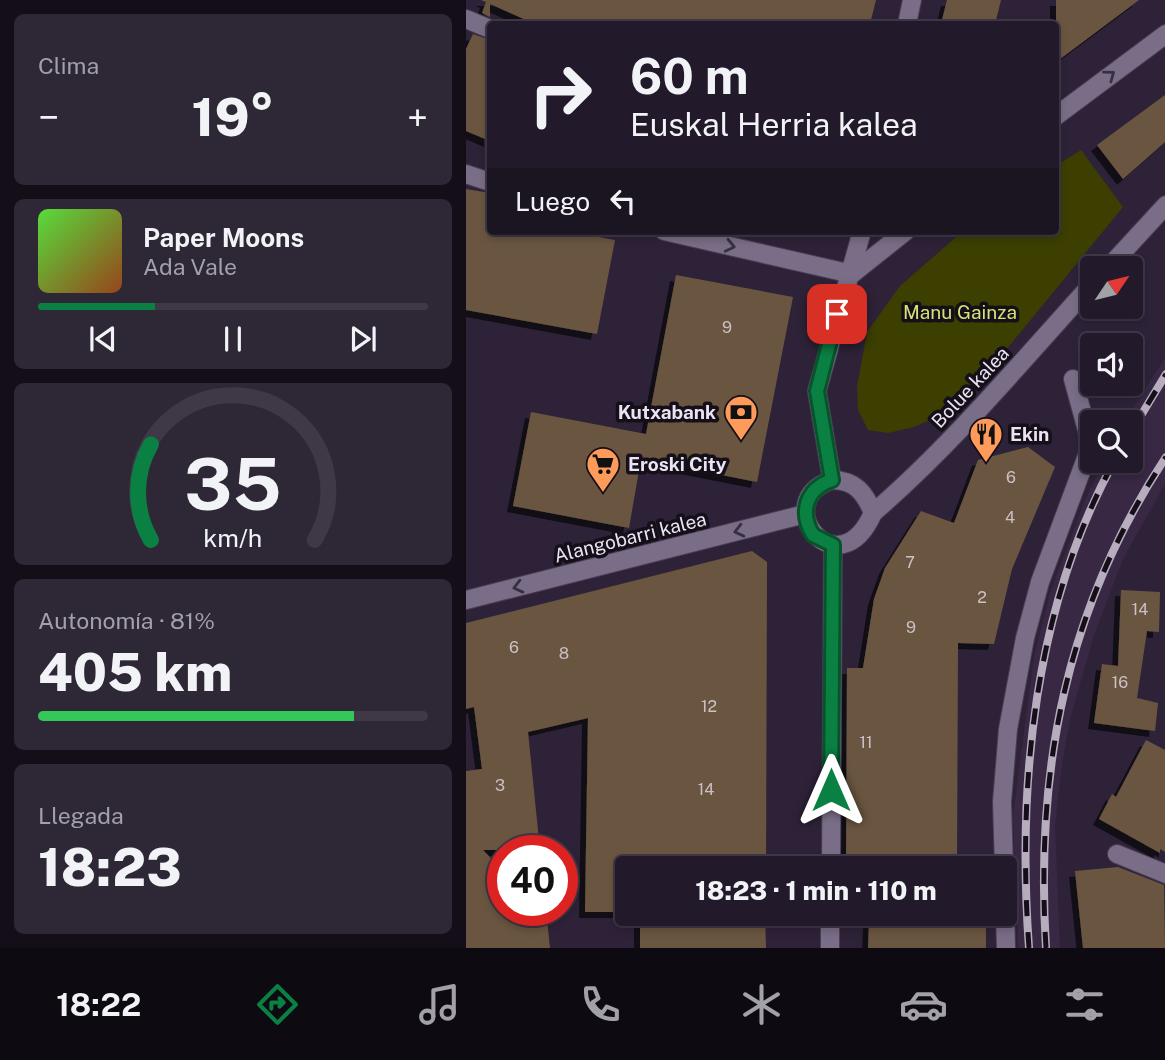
<!DOCTYPE html>
<html lang="es">
<head>
<meta charset="utf-8">
<style>
  body { margin:0; font-family:"Public Sans",sans-serif; background:#2e2736; color:#f1f3f6; height:100vh; display:flex; flex-direction:column; font-size:26px; white-space:nowrap }
  * { box-sizing:border-box; margin:0 }
  p { font-size:23px; color:#a2a1a8 }
  .icon { flex:none; width:38px; height:38px; fill:none; stroke:currentColor; stroke-width:2; stroke-linecap:round; stroke-linejoin:round }
  .map { position:relative; flex:1; overflow:hidden }
  .drawer { display:flex; flex-direction:column; gap:14px; padding:14px; background:#130e17; width:466px }
  .drawer>* { flex:none }
  .guide { position:absolute; left:21px; top:21px; width:572px; height:214px; border-radius:7px; box-shadow:0 4px 10px #0003,0 0 0 2px #3f3847; background:#221a2a; color:#f1f3f6; overflow:hidden }
  .needle { width:46px; rotate:55deg }
  .buttons { position:absolute; left:614px; top:256px; display:grid; gap:14px }
  .buttons a { display:grid; place-items:center; width:63px; height:63px; border-radius:7px; background:#221a2a; box-shadow:0 4px 10px #0003,0 0 0 2px #3f3847; font-size:35px }
  .speed { position:absolute; left:21px; top:835px; display:flex; gap:14px; font-size:35px; font-weight:700; text-align:center }
  .speed>* { display:grid; place-content:center; width:91px; height:91px; border-radius:50%; background:#221a2a; box-shadow:0 4px 10px #0003,0 0 0 2px #3f3847; line-height:1 }
  .speed .limit { border:10px solid #d22; background:#fff; color:#111 }
  .pin { position:absolute; display:grid; place-items:center; width:60px; height:60px; color:#fff; margin:-30px; border-radius:14px; box-shadow:0 4px 10px #0006 }
  .me { position:absolute; width:77px; margin:-38px; rotate:0deg; stroke-linejoin:round; filter:drop-shadow(0 0 5px #0008) }
  .turn { display:flex; align-items:center; gap:24px; height:147px; padding:0 28px; font-size:32px }
  .turn .icon { width:91px; height:91px; stroke-width:2.5 }
  .turn b { display:block; font-size:49px; line-height:60px }
  .then { display:flex; align-items:center; height:66px; padding:0 28px; background:#0003; gap:14px; font-size:26px }
  .big { font-size:52px; font-weight:800; line-height:1.1 }
  .drawer .tile { flex:1; display:flex; flex-direction:column; justify-content:center; gap:10px; min-width:0; padding:0 24px; border-radius:10px; background:#2e2736 }
  .drawer .dial { align-items:center; gap:0 }
  .dial svg { height:182px; overflow:visible; fill:none; stroke:#3f3847; stroke-width:7; stroke-linecap:round; text-anchor:middle }
  .dial text { fill:#f1f3f6; stroke:none }
  .song { display:flex; align-items:center; gap:21px }
  .cover { width:84px; height:84px; border-radius:10px; background:linear-gradient(135deg,hsl(110 70% 55%),hsl(20 70% 35%)) }
  .played { height:7px; border-radius:4px; background:linear-gradient(90deg,#0b8043 30%,#3f3847 30%) }
  .keys { display:flex; justify-content:space-around; direction:ltr }
  .heat { display:flex; justify-content:space-between; align-items:center; font-size:38px; direction:ltr }
  .charge { height:10px; border-radius:5px; background:linear-gradient(90deg,#34c759 81%,#3f3847 0) }
  .trip { position:absolute; left:149px; top:856px; width:402px; height:70px; border-radius:7px; background:#221a2a; box-shadow:0 4px 10px #0003,0 0 0 2px #3f3847; font-weight:800; line-height:70px; text-align:center }
  .tabs { display:flex; height:112px; justify-content:space-around; align-items:center; background:#0e0a11; color:#a2a1a8 }
  .tabs .icon { width:49px; height:49px }
  .tabs .current { color:#0b8043 }
  .tabs b { font-size:32px; color:#f1f3f6 }
  main { display:flex; flex:1; min-height:0 }
  .map>svg:first-child { display:block }
</style>
</head>
<body>
<main>
<section class="drawer">
<div class="tile"><p>Clima</p>
<div class="heat"><a>−</a><b class="big">19°</b><a>+</a></div>
</div>
<div class="tile">
<div class="song"><i class="cover"></i><div><b>Paper Moons</b><p>Ada Vale</p></div></div>
<div class="played"></div>
<div class="keys"><svg class="icon" aria-label="previous" viewBox="0 0 24 24"><path d="M18 5L8 12l10 7zM5 5v14"/></svg><svg class="icon" aria-label="pause" viewBox="0 0 24 24"><path d="M8 5v14M16 5v14"/></svg><svg class="icon" aria-label="next" viewBox="0 0 24 24"><path d="M6 5l10 7-10 7zM19 5v14"/></svg></div>
</div>
<div class="tile dial"><svg viewBox="0 0 100 80">
<path d="M14 69A42 42 0 1 1 86 69"/>
<path d="M14 69A42 42 0 0 1 14 27" stroke="#0b8043"/>
<text x="50" y="56" font-size="32" font-weight="700">35</text>
<text x="50" y="72" font-size="11">km/h</text>
</svg></div>
<div class="tile"><p>Autonomía · 81%</p><b class="big">405 km</b><div class="charge"></div></div>
<div class="tile"><p>Llegada</p><b class="big">18:23</b></div>
</section>
<div class="map">
<svg width="700" height="948" viewBox="0 0 700 948">
  <defs>
    <filter id="shadow"><feDropShadow dx="-6" dy="6" stdDeviation="0" flood-color="#0009"/></filter>
  </defs>
  <rect width="100%" height="100%" fill="#2e2238"/>
  <!-- built -->
  <path fill="#382844" d="M699 358V484L657 559 628 635 604 719 596 764 589 826 594 948H552L547 815 568 657 584 593 619 500 639 460H665V422H658Z"/>
  <!-- green -->
  <path fill="#3c3f00" d="M615 150 657 207 535 356 473 416 448 427 422 433 402 430 392 410 391 386 401 332 434 286 497 231H590V166Z"/>
  <!-- building -->
  <g fill="#6a5640" filter="url(#shadow)">
    <path d="M15 0H410L404 24H69L24 4V17L16 13 20 2Z"/>
    <path d="M481 0H535L529 24H475Z"/>
    <path d="M590 0H673L590 62Z"/>
    <path d="M7 34 24 40V141L0 131V49Z"/>
    <path d="M699 95V142L657 179 631 145Z"/>
    <path d="M0 189 24 193V231H100L149 240 131 334 0 310Z"/>
    <path d="M210 275 327 297 291 482 175 459 163 528 47 506 65 412 180 434Z"/>
    <path d="M562 447 589 467 546 569 528 644 492 643 491 861 420 860V868H380L381 668H397L408 599 419 568 455 511 488 523 512 460Z"/>
    <path d="M286 551 301 562 300 868H161V912H119L122 718 62 732 74 850H17L37 871V910H80L84 948H0V771L16 769 8 707 0 709V623Z"/>
    <path d="M655 590 694 592 693 632 681 631 671 698 692 703 689 731 628 723 636 664 652 666Z"/>
    <path d="M680 740 699 750V852L694 849V853L633 819 646 794 650 797Z"/>
    <path d="M652 867 698 885 699 948H617L609 871Z"/>
    <path d="M174 914H299L300 948H174Z"/>
    <path d="M471 919H520V948H402L403 920Z"/>
  </g>
  <g fill="none" stroke-linecap="round" stroke-linejoin="round">
    <defs>
      <g id="minor">
        <path d="M0 19 24 29"/>
        <path d="M441 24 446 0"/>
        <path d="M590 116 700 34"/>
        <path d="M0 174 24 182"/>
        <path d="M198 231 386 274"/>
        <path d="M642 268 700 205"/>
        <path d="M386 274 440 231"/>
        <path d="M366 480 351 391 396 231"/>
        <path d="M366 480C389 480 399 493 407 513 372 592 301 502 366 480Z"/>
        <path d="M407 513C487 444 555 362 626 284"/>
        <path d="M0 600 339 514"/>
        <path d="M651 854 700 874"/>
        <path d="M365 868 367 545"/>
        <path d="M538 868 536 802 542 729 559 638 574 582 625 445 607 379"/>
        <path d="M539 914 540 948"/>
        <path d="M364 948V914"/>
      </g>
    </defs>
    <!-- minor casing -->
    <use href="#minor" stroke="#493f52" stroke-width="20"/>
    <!-- minor -->
    <use href="#minor" stroke="#7a6d87" stroke-width="18"/>
    <defs>
      <g id="rail">
        <path d="M665 432 700 374"/>
        <path d="M563 948C551 784 568 606 649 460"/>
        <path d="M580 948C569 769 600 608 700 457"/>
      </g>
    </defs>
    <!-- rail casing -->
    <use href="#rail" stroke="#b7adbe" stroke-width="8"/>
    <!-- rail -->
    <use href="#rail" stroke="#140f18" stroke-width="5" stroke-dasharray="16" stroke-linecap="butt"/>
  </g>
  <!-- one-way arrows -->
  <defs><path id="oneway-chevron" d="M-2-3.5L2.5 0L-2 3.5" fill="none" stroke-width="1.6" stroke-linecap="round" stroke-linejoin="round" transform="scale(1.75)"/></defs>
  <g stroke="#38303f">
    <use href="#oneway-chevron" transform="translate(644 75) rotate(-37)"/>
    <use href="#oneway-chevron" transform="translate(264 246) rotate(13)"/>
    <use href="#oneway-chevron" transform="translate(273 531) rotate(166)"/>
    <use href="#oneway-chevron" transform="translate(52 587) rotate(166)"/>
  </g>
  <g fill="none" stroke-linecap="round" stroke-linejoin="round">
    <defs>
      <path id="route" d="M365 790 367 545 347 535C333 512 340 489 366 480L351 391 371 314"/>
    </defs>
    <!-- route casing -->
    <use href="#route" stroke="#07532c" stroke-width="18"/>
    <!-- route -->
    <use href="#route" stroke="#0b8043" stroke-width="12"/>
  </g>
  <!-- icons -->
  <defs>
    <symbol id="bank-pin" viewBox="-11 -11 22 30"><path d="M0 17L-7.5 6A9.5 9.5 0 1 1 7.5 6Z" fill="#ff9b5a" stroke="#140f18"/><path d="M-6-4H6V4H-6ZM0-2.3a2.3 2.3 0 1 0 0 4.6a2.3 2.3 0 1 0 0-4.6Z" fill="#111"/></symbol>
    <symbol id="restaurant-pin" viewBox="-11 -11 22 30"><path d="M0 17L-7.5 6A9.5 9.5 0 1 1 7.5 6Z" fill="#ff9b5a" stroke="#140f18"/><path d="M-5-6h1v4h1v-4h1v4h1v-4h1v5L-1.5 .5V6h-2V.5L-5-1ZM5-6V6H3V1.5H1.5Q1.5-4 5-6Z" fill="#111"/></symbol>
    <symbol id="supermarket-pin" viewBox="-11 -11 22 30"><path d="M0 17L-7.5 6A9.5 9.5 0 1 1 7.5 6Z" fill="#ff9b5a" stroke="#140f18"/><path d="M-6-5.5h2.5l.6 2H6L4.5 2H-2.5L-4.4-4H-6ZM-1.5 3.2a1.3 1.3 0 1 0 .1 0ZM3 3.2a1.3 1.3 0 1 0 .1 0Z" fill="#111"/></symbol>
  </defs>
  <g fill-rule="evenodd">
    <use href="#bank-pin" x="256" y="393" width="38" height="52"/>
    <use href="#restaurant-pin" x="501" y="415" width="38" height="52"/>
    <use href="#supermarket-pin" x="118" y="445" width="38" height="52"/>
  </g>
  <g text-anchor="middle" dominant-baseline="central" stroke-width="7" stroke-linejoin="round" paint-order="stroke">
    <!-- number labels -->
    <g font-size="16" fill="#cbc0c6">
      <text x="261" y="327">9</text>
      <text x="545" y="477">6</text>
      <text x="544" y="517">4</text>
      <text x="444" y="562">7</text>
      <text x="516" y="597">2</text>
      <text x="674" y="609">14</text>
      <text x="445" y="627">9</text>
      <text x="48" y="647">6</text>
      <text x="98" y="653">8</text>
      <text x="654" y="682">16</text>
      <text x="243" y="706">12</text>
      <text x="400" y="742">11</text>
      <text x="34" y="785">3</text>
      <text x="240" y="789">14</text>
    </g>
    <!-- park labels -->
    <g font-size="19" fill="#d7e175" stroke="#140f18">
      <text x="494" y="312">Manu Gainza</text>
    </g>
    <!-- street labels -->
    <g font-size="19" fill="#ebe3f2" stroke="#140f18">
      <text transform="translate(504 387) rotate(-47)">Bolue kalea</text>
      <text transform="translate(164 537) rotate(-14)">Alangobarri kalea</text>
    </g>
    <!-- poi labels -->
    <g font-size="19" font-weight="bold" fill="#ebe3f2" stroke="#140f18" text-anchor="start">
      <text x="250" y="412" text-anchor="end">Kutxabank</text>
      <text x="544" y="434">Ekin</text>
      <text x="162" y="464">Eroski City</text>
    </g>
  </g>
</svg>
<div class="buttons">
<a><svg class="needle" viewBox="-14 -14 28 28"><path d="M0-13l5 13h-10z" fill="#e53935"/><path d="M0 13l5-13h-10z" fill="#a2a1a8"/></svg></a>
<a><svg class="icon" aria-label="sound" viewBox="0 0 24 24"><path d="M4 9h4l5-4v14l-5-4H4zM17 9q2 3 0 6"/></svg></a>
<a><svg class="icon" aria-label="search" viewBox="0 0 24 24"><circle cx="10" cy="10" r="6"/><path d="M15 15l6 6"/></svg></a>
</div>
<div class="speed"><div class="limit">40</div></div>
<div class="pin" style="left:371px;top:314px;background:#d93025"><svg class="icon" aria-label="arrive" viewBox="0 0 24 24"><path d="M6 21V4h12l-3 4 3 4H6"/></svg></div>
<svg class="me" style="left:365px;top:790px" viewBox="-20 -20 40 40"><path d="M0-17L14 15 0 8-14 15z" fill="#0b8043" stroke="#fff" stroke-width="4"/></svg>
<div class="trip">18:23 · 1 min · 110 m</div>
<div class="guide">
<div class="turn"><svg class="icon" aria-label="right" viewBox="0 0 24 24"><path d="M7 20v-9h11M14 6l5 5-5 5"/></svg><div><b>60 m</b>Euskal Herria kalea</div></div>
<div class="then">Luego<svg class="icon" aria-label="left" viewBox="0 0 24 24"><path d="M17 20v-9H6M10 6l-5 5 5 5"/></svg></div>
</div>
</div>
</main>
<nav class="tabs">
<b>18:22</b>
<svg class="icon current" aria-label="directions" viewBox="0 0 24 24"><path d="M12 3l9 9-9 9-9-9zM9 14v-3h6M13 9l2 2-2 2"/></svg>
<svg class="icon" aria-label="music" viewBox="0 0 24 24"><path d="M9 18V5l10-2v13"/><circle cx="6" cy="18" r="3"/><circle cx="16" cy="16" r="3"/></svg>
<svg class="icon" aria-label="phone" viewBox="0 0 24 24"><path d="M5 4h4l2 5-3 2q2 4 5 5l2-3 5 2v4C11 20 4 13 5 4z"/></svg>
<svg class="icon" aria-label="climate" viewBox="0 0 24 24"><path d="M12 3v18M4 7l16 10M4 17L20 7"/></svg>
<svg class="icon" aria-label="car" viewBox="0 0 24 24"><path d="M5 17H2v-5l4-1 3-4h7l3 4 3 1v5h-3M9 17h6M6 11h13"/><circle cx="7" cy="17" r="2"/><circle cx="17" cy="17" r="2"/></svg>
<svg class="icon" aria-label="filters" viewBox="0 0 24 24"><path d="M4 7h16M4 17h16"/><circle cx="9" cy="7" r="2"/><circle cx="15" cy="17" r="2"/></svg>
</nav>
</body>
</html>
